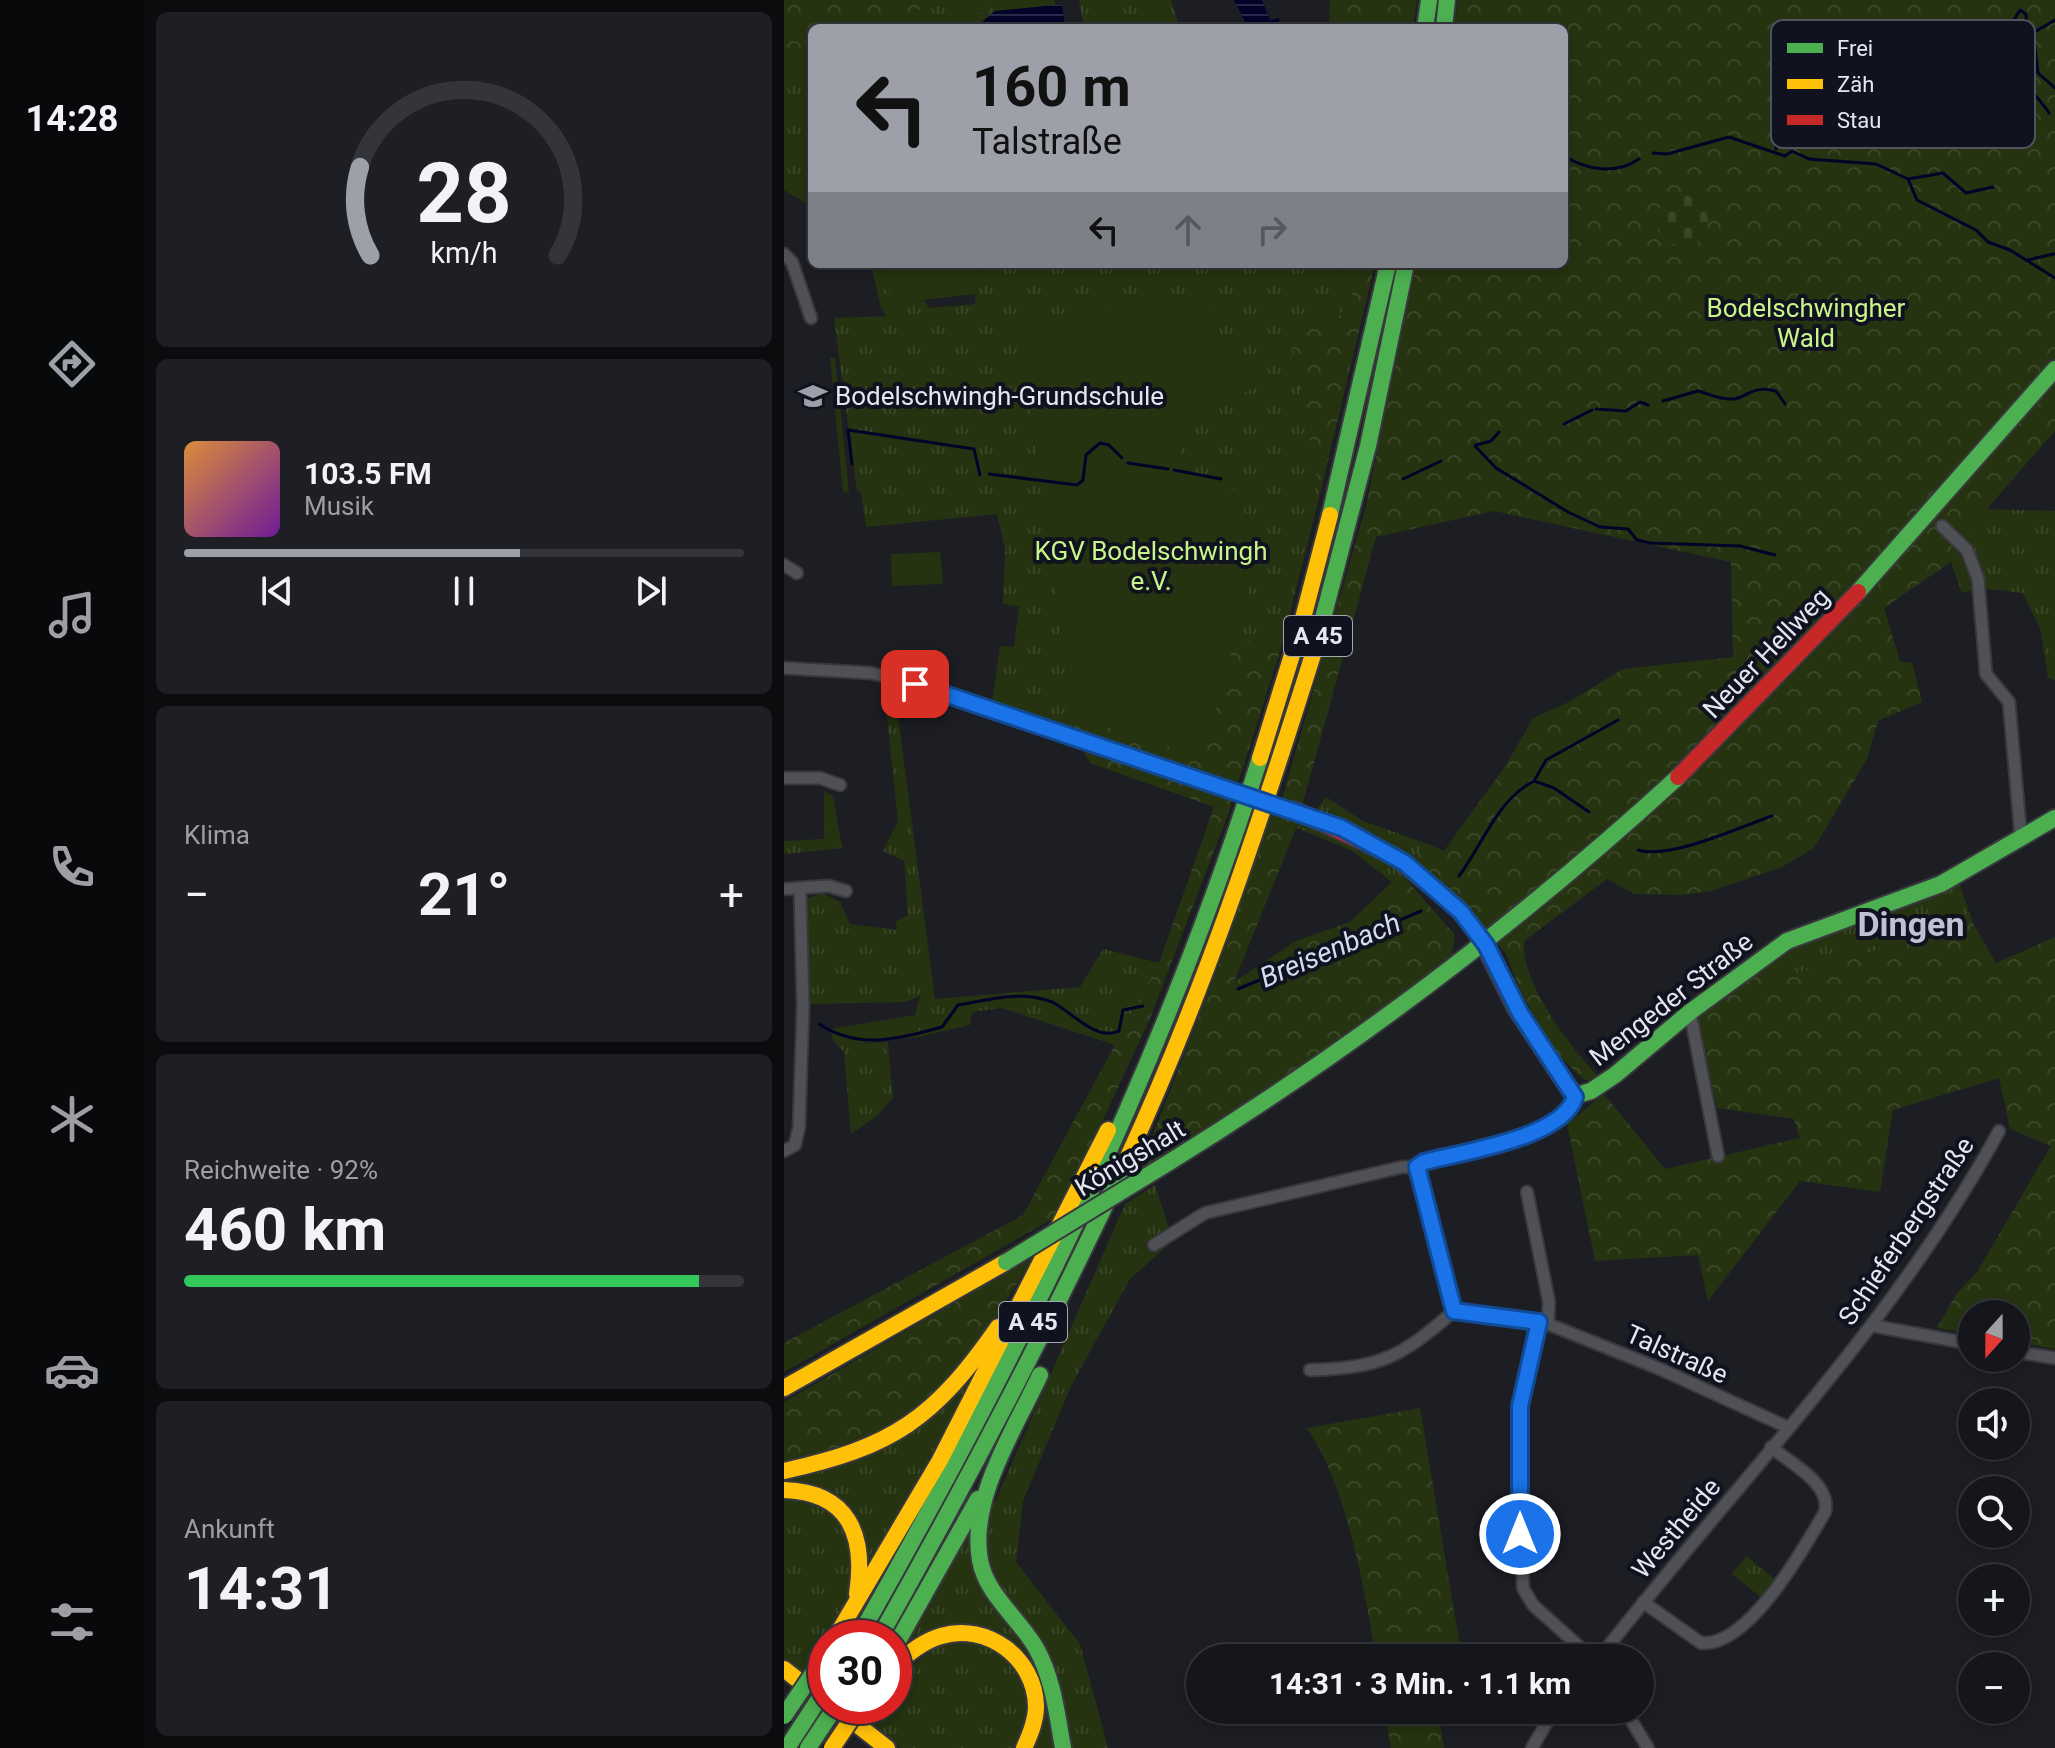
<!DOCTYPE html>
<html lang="de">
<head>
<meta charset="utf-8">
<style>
  body { margin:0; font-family:Roboto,sans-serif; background:#1e1f24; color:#f1f3f6; height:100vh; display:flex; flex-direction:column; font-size:30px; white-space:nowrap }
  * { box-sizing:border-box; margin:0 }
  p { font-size:26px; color:#9d9fa3 }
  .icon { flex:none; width:44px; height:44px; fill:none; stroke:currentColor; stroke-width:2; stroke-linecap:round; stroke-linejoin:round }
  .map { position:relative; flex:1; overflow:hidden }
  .details { display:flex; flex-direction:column; gap:12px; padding:12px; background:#0c0c0f; width:640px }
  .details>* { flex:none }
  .hud { position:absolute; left:24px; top:24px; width:760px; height:244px; border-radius:12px; box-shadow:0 4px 12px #0003,0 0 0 2px #34353a; background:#9ea0a9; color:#111; overflow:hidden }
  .needle { width:52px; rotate:201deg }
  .tools { position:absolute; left:1174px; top:1300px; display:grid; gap:16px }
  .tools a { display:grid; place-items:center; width:72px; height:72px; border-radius:50%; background:#15161b; box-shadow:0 4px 12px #0003,0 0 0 2px #34353a; font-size:40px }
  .speed { position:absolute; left:24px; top:1620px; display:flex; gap:16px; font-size:40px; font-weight:700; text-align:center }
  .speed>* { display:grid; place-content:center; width:104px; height:104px; border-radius:50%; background:#15161b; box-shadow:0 4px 12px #0003,0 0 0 2px #34353a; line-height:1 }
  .speed .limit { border:12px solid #d22; background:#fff; color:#111 }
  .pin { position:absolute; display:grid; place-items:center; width:68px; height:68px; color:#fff; margin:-34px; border-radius:16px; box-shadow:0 4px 12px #0006 }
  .me { position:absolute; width:88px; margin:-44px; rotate:0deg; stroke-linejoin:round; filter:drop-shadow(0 0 6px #0008) }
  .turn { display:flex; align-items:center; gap:28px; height:168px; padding:0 32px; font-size:36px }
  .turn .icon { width:104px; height:104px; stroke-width:2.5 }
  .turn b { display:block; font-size:56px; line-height:68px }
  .lanes { display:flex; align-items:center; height:76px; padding:0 32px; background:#0003; justify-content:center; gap:40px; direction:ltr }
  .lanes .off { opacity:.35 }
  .big { font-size:60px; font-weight:700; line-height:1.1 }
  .details .card { flex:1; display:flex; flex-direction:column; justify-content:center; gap:12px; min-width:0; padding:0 28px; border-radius:12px; background:#1e1f24 }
  .details .dial { align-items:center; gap:0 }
  .dial svg { height:208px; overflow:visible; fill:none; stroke:#34353a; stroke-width:7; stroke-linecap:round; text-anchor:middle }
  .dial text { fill:#f1f3f6; stroke:none }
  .song { display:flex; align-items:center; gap:24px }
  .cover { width:96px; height:96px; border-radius:12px; background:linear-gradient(135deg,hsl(30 70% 55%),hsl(280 70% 35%)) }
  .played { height:8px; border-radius:4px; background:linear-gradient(90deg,#9ea0a9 60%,#34353a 60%) }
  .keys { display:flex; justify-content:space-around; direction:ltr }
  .heat { display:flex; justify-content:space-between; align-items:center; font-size:44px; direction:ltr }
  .charge { height:12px; border-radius:6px; background:linear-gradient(90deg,#34c759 92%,#34353a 0) }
  .trip { position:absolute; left:402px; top:1644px; width:468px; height:80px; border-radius:40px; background:#15161b; box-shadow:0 4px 12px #0003,0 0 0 2px #34353a; font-weight:700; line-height:80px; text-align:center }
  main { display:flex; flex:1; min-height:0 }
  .menu { display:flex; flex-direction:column; width:144px; justify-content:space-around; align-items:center; background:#08090b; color:#9d9fa3 }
  .menu .icon { width:56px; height:56px }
  .menu .current { color:#9ea0a9 }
  .menu b { font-size:36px; color:#f1f3f6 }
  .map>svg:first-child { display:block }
</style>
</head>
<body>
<main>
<nav class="menu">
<b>14:28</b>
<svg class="icon current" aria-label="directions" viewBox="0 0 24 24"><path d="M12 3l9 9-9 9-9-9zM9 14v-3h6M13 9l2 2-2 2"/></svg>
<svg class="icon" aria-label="music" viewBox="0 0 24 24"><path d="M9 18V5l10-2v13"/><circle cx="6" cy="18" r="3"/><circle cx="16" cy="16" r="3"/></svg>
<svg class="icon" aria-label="phone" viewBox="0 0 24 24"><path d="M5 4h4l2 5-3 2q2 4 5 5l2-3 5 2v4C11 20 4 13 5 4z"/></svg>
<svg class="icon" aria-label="climate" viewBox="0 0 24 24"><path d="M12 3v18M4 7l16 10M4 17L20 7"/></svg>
<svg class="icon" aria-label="car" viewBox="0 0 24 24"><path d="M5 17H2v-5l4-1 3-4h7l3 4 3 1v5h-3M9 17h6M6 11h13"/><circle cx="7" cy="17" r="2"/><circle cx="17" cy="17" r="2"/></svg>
<svg class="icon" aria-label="filters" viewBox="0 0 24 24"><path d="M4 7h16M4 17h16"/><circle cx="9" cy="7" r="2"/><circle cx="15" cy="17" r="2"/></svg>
</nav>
<section class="details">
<div class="card dial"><svg viewBox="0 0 100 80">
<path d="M14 69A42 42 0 1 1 86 69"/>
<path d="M14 69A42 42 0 0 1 10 35" stroke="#9ea0a9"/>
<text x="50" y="56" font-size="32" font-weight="700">28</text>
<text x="50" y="72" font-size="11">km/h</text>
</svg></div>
<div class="card">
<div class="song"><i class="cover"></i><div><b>103.5 FM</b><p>Musik</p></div></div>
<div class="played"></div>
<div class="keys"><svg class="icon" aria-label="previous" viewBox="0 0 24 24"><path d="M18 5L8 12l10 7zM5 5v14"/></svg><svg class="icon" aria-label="pause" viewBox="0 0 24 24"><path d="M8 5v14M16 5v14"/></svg><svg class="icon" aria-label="next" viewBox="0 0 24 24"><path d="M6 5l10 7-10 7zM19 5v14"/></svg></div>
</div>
<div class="card"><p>Klima</p>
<div class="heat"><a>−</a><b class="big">21°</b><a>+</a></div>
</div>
<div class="card"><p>Reichweite · 92%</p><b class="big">460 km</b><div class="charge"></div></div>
<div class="card"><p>Ankunft</p><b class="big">14:31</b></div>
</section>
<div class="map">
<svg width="1271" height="1748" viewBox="0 0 1271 1748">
  <defs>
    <pattern id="grass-tufts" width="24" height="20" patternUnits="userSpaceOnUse" patternTransform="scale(2)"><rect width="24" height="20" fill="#253310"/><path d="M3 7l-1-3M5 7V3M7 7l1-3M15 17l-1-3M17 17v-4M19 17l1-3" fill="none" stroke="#3a4727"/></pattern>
    <pattern id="forest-crowns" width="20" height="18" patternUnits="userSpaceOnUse" patternTransform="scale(2)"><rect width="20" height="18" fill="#253310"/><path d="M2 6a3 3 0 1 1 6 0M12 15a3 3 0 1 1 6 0" fill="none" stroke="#3a4727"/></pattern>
    <pattern id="cemetery-stones" width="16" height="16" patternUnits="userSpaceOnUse" patternTransform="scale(2)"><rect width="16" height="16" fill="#253310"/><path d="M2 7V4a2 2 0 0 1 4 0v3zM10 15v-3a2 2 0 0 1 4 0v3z" fill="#3a4727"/></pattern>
    <pattern id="water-rules" width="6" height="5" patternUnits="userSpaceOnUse" patternTransform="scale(2)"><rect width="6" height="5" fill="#03032a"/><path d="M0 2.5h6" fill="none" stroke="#282849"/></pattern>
  </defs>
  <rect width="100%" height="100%" fill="#1c1e24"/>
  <!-- grass -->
  <g fill="url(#grass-tufts)">
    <path d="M203 0H271V5L211 11 191 28H113L118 14 172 1 203 15Z"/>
    <path d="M295 0H387L396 28H300Z"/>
    <path d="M14 54 28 55V207L0 190V59Z"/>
    <path d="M87 264H96L99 288 120 302 140 300 145 308 191 304 194 264H551L568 295 550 325 505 316 514 383 536 494 498 645 451 639 478 542 441 478 400 472 390 422 435 333 422 304 234 324 293 739 207 710 216 646 230 647 235 607 219 604 221 549 213 514 82 527 77 492 73 491 50 318 103 316 97 308Z"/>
    <path d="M1202 509 1271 511V680L1264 678 1256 628 1239 593 1197 588 1177 538Z"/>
    <path d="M109 678 151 999 296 987 319 949 375 963 331 1045 218 1008 188 1012 186 1025 134 1037 131 1015 136 996 121 1002 26 1004 22 899 39 893 56 902 66 924 113 930 112 922 124 915 120 861 99 851 114 821 99 680Z"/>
    <path d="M40 791 49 796 58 848 0 854V841L40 839Z"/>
    <path d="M542 797 579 821 644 844 629 859 576 828 533 809Z"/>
    <path d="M515 821 575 845 613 869 608 882 568 851 513 828Z"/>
    <path d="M1171 871 1189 923 996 978 979 964 1026 937Z"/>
    <path d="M48 1039 71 1044 104 1042 109 1098 93 1116 67 1134 60 1052Z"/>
    <path d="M371 1185 389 1241 346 1279 287 1386 239 1501 232 1562 296 1644 324 1748H117L78 1720 87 1706H110V1680L145 1652 135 1637 117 1649 192 1517 211 1502 341 1204Z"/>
    <path d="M198 1359 118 1510 18 1675 0 1658V1478Z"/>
    <path d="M963 1556 995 1583 979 1599 948 1574Z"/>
  </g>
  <!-- forest -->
  <g fill="url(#forest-crowns)">
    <path d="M0 0H203L204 15 172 1 118 14 113 28H28V55L14 54 0 59Z"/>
    <path d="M546 0H633L629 28H545Z"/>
    <path d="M674 0H1271V431L1172 544 1179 552 1193 589 1178 593 1167 562 1100 608 1116 661 1128 663 1138 702 1094 721 1083 759 1030 848 996 868 927 891 896 895 851 894 823 879 740 941C737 983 784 1044 812 1074L811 1080H800L772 1053 737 993 722 954 690 915 629 859 644 844 660 851 722 765 749 718 785 702 839 669 949 657 947 562 710 511 592 537 518 806 498 799 582 506 632 264H780V28H670Z"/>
    <path d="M551 264H591L536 494 514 383 505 316 550 325 568 295Z"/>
    <path d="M451 639 498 645 445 812 367 1016 275 1215 0 1372V1343L239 1215 375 963 430 807 306 763 293 739 289 716 404 753 423 740Z"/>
    <path d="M488 813 515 821 450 982 512 941 566 922 608 882 613 869 671 935 668 954 571 1032 355 1171 436 962Z"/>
    <path d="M1189 923 1212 963 1271 937V1349L1232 1342V1314H1188V1334L1153 1328 1173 1293 1193 1272 1267 1146 1226 1129 1215 1078 1109 1110 1096 1192 1016 1181 924 1301 914 1255 811 1261 783 1124 820 1094 881 1169 1016 1138 1010 1119 933 1108 912 1012 979 964 996 978Z"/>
    <path d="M249 1257C206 1329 159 1412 78 1446 54 1456 25 1460 0 1466V1402Z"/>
    <path d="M636 1408 678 1658H592C580 1588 563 1486 523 1428Z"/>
    <path d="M600 1710H685L686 1715 655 1720 660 1748H607Z"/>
  </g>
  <!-- cemetery -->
  <circle fill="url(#cemetery-stones)" cx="898" cy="221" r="26"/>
  <!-- garden -->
  <g fill="#253310">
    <path d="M96 264H194L192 294 120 302 99 288Z"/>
    <path d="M347 302 422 304 435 333 470 387 409 424 391 423 400 471 441 478 478 543 423 740 403 753 289 716 234 324Z"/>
    <path d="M46 358H51L65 492 59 493Z"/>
    <path d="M156 552 159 584 108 586 107 554Z"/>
    <path d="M131 1015 134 1037 71 1044 48 1039 46 1029Z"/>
  </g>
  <!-- water -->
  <g fill="url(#water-rules)">
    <path d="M450 0H478L486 20 495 18 496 28H464Z"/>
    <path d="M271 5H278L281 28H191L211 11Z"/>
  </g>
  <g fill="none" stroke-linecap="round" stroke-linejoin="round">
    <!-- stream -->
    <g stroke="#03032a" stroke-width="3">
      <path d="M1249 33 1254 73 1271 88"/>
      <path d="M1215 39C1214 62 1253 93 1265 113"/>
      <path d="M992 149 988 101 1003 91 1034 82 1060 86 1071 79 1082 80 1087 71 1126 47 1173 56 1195 35 1218 39 1236 10 1242 14 1243 31 1249 33 1271 20"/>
      <path d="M869 153 883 154 945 137 1001 156 1008 151 1025 159 1092 164 1124 179 1133 200 1192 230 1204 242 1226 250 1271 278"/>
      <path d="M780 156C803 170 832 175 855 159"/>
      <path d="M1124 179 1159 173 1182 193 1209 187"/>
      <path d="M1243 260 1270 254"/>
      <path d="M879 401 914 391C926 394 936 400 950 399 964 397 968 385 992 391L1001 404"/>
      <path d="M812 409 842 411 856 402 864 405"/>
      <path d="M780 424 808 410"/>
      <path d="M692 445 707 441 715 432"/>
      <path d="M691 446 712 468 784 512 816 527 844 529 853 540 866 543 956 546 991 555"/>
      <path d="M344 463 384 469"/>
      <path d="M68 464 64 430 190 449 196 475"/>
      <path d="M390 470 437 479"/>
      <path d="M205 474 293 485 299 480 302 455 316 443 325 445 338 458"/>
      <path d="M619 479 657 461"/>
      <path d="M750 781 762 760 834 720"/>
      <path d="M854 850C885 860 956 827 988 816"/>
      <path d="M675 876C699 844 713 800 750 781L770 788 805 812"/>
      <path d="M454 989 637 911"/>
      <path d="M35 1024C74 1050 116 1039 158 1027L174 1005C204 1000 238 990 268 1002 287 1011 312 1042 335 1031L339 1010 359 1006"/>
    </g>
    <defs>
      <g id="street">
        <path d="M0 254 8 262 27 318"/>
        <path d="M1158 526 1183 550 1194 579 1202 674 1225 702 1237 838"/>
        <path d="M0 565 13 573"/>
        <path d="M0 668 87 673 131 684 440 787"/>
        <path d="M0 778H36L56 785"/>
        <path d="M0 889 45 886 62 891"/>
        <path d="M906 1012 934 1156"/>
        <path d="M0 1151 11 1145 15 1127 19 1007 16 888"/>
        <path d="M633 1167 670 1311 764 1324 876 1369 1003 1427"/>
        <path d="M743 1192 765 1302 764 1324"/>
        <path d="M370 1245 421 1213 618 1167H633L640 1162C678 1152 779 1138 791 1097"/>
        <path d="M755 1322 736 1406 739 1588 749 1605 808 1658"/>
        <path d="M1090 1326 1188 1344"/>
        <path d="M1232 1352 1271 1358"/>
        <path d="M526 1370C597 1368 617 1357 670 1311"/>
        <path d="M859 1602 917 1643C965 1647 1020 1548 1041 1512 1048 1484 1006 1463 987 1447"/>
        <path d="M815 1658C951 1484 1109 1326 1215 1131"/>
        <path d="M841 1710 864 1748"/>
        <path d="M748 1748 770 1710"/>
      </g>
      <g id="fast">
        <path d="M641 28 645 0"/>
        <path d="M660 28 663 0"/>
        <path d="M546 515 604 264"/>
        <path d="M1074 592 1271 369"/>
        <path d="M532 645 584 446 622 264"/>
        <path d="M790 1096 807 1091 831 1075 906 1012 1003 941 1157 884 1271 818"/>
        <path d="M384 1163C567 1050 735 923 894 777"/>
        <path d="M256 1375C231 1429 185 1498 196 1560 202 1595 235 1618 252 1648 269 1678 273 1714 279 1748"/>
        <path d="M74 1638C234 1357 379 1067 476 758"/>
        <path d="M95 1638C183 1482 266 1324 342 1161"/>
        <path d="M110 1648 194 1499"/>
      </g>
      <g id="slow">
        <path d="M476 758 517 626 546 515"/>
        <path d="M342 1161C419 995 477 820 532 645"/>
        <path d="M0 1388 222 1262"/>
        <path d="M0 1471C109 1447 150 1419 214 1327"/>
        <path d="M0 1490C65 1492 82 1535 73 1594"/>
        <path d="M51 1638 156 1460 324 1130"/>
        <path d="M110 1666C124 1654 139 1641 157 1636 203 1622 251 1658 252 1706 252 1721 246 1735 240 1748"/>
        <path d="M0 1669 32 1694"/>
        <path d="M53 1709 103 1748"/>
      </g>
      <g id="jam">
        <path d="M894 777 1074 592"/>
        <path d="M510 810 610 856 673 907 696 937 731 1007 790 1096"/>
      </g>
    </defs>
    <!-- street casing -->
    <use href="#street" stroke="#38383e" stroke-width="15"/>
    <!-- fast casing -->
    <use href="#fast" stroke="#38383e" stroke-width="20"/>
    <!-- slow casing -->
    <use href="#slow" stroke="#38383e" stroke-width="20"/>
    <!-- jam casing -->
    <use href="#jam" stroke="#38383e" stroke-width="20"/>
    <!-- street -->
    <use href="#street" stroke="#505157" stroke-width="11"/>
    <!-- fast -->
    <use href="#fast" stroke="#4caf50" stroke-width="16"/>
    <!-- slow -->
    <use href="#slow" stroke="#ffc107" stroke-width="16"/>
    <!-- jam -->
    <use href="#jam" stroke="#c62828" stroke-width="16"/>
    <defs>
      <path id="street-bridge" d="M440 787 510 810"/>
      <g id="fast-bridge">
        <path d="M222 1262 384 1163"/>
        <path d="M0 1716 36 1663"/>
        <path d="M3 1748 42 1688"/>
        <path d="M24 1748 52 1706"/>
      </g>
      <path id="slow-bridge" d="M48 1748 76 1706"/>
    </defs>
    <!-- street-bridge casing -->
    <use href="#street-bridge" stroke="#38383e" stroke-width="15" stroke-linecap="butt"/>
    <!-- fast-bridge casing -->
    <use href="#fast-bridge" stroke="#38383e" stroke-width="20" stroke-linecap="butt"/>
    <!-- slow-bridge casing -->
    <use href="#slow-bridge" stroke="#38383e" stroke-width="20" stroke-linecap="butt"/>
    <!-- street-bridge -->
    <use href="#street-bridge" stroke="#505157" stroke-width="11"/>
    <!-- fast-bridge -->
    <use href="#fast-bridge" stroke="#4caf50" stroke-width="16"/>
    <!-- slow-bridge -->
    <use href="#slow-bridge" stroke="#ffc107" stroke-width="16"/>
  </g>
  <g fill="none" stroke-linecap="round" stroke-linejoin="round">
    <defs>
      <path id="route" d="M131 684 558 828 621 863 677 912 702 945 736 1013 791 1097C779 1138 678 1152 640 1162L633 1167 670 1311 755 1322 736 1406V1534"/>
    </defs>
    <!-- route casing -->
    <use href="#route" stroke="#114b97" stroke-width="20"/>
    <!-- route -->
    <use href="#route" stroke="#1a73e8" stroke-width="14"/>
  </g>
  <!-- icons -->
  <defs>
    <symbol id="school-bare" viewBox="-9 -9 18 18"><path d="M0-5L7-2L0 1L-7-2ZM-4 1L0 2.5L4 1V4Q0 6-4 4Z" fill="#9ea0a9" stroke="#10121f" stroke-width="2.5" paint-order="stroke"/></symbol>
  </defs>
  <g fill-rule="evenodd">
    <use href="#school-bare" x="9" y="376" width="40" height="40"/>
  </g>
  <g text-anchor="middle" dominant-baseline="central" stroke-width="8" stroke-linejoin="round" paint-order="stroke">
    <!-- shield labels -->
    <g fill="#10121f" stroke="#a4a6b1" stroke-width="2">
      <rect x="500" y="616" width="68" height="40" rx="6"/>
      <rect x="215" y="1302" width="68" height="40" rx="6"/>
    </g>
    <g font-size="24" font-weight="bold" fill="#e4e6f0">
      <text x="534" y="636">A 45</text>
      <text x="249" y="1322">A 45</text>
    </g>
    <!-- park labels -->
    <g font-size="26" fill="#c8f588" stroke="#10121f">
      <text x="1022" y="308">Bodelschwingher<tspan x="1022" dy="30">Wald</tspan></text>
      <text x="367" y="551">KGV Bodelschwingh<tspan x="367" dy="30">e.V.</tspan></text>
    </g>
    <!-- poi labels -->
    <g font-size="26" fill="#e4e6f0" stroke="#10121f" text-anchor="start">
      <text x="51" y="396">Bodelschwingh-Grundschule</text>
    </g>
    <!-- street labels -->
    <g font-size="26" fill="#e4e6f0" stroke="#10121f">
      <text transform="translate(982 653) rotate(-46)">Neuer Hellweg</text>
      <text transform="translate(887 999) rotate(-38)">Mengeder Straße</text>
      <text transform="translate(346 1158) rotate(-31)">Königshalt</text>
      <text transform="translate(1122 1231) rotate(-56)">Schieferbergstraße</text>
      <text transform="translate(893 1354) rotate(24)">Talstraße</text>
      <text transform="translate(892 1528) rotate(-50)">Westheide</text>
    </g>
    <!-- water labels -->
    <g font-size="28" font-style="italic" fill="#d3ddf1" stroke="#10121f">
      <text transform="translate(546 950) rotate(-23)">Breisenbach</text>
    </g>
    <!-- district labels -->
    <g font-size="34" font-weight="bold" fill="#bfc2d5" stroke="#10121f">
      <text x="1127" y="924">Dingen</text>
    </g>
  </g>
  <!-- legend -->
  <rect x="987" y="20" width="264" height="128" rx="12" fill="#10121f" stroke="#50525e" stroke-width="2"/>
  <rect x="1003" y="43" width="36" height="10" fill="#4caf50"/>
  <rect x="1003" y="79" width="36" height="10" fill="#ffc107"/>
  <rect x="1003" y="115" width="36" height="10" fill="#c62828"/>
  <g font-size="22" fill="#e4e6f0">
    <text x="1053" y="56">Frei</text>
    <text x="1053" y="92">Zäh</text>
    <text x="1053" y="128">Stau</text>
  </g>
</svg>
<div class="tools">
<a><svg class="needle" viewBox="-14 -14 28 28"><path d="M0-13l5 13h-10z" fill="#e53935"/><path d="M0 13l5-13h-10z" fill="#9d9fa3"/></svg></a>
<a><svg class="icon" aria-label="sound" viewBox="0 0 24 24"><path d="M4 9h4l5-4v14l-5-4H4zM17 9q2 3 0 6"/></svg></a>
<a><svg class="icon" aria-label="search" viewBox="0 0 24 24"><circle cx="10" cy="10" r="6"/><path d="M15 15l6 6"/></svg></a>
<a>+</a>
<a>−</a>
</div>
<div class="speed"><div class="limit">30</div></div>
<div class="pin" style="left:131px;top:684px;background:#d93025"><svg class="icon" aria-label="arrive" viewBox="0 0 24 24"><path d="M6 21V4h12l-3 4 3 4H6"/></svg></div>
<svg class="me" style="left:736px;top:1534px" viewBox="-20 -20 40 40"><circle r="17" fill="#1a73e8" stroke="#fff" stroke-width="3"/><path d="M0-11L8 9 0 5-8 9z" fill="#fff"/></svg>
<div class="trip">14:31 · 3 Min. · 1.1 km</div>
<div class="hud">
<div class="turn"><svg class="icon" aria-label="left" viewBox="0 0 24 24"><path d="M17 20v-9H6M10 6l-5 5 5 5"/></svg><div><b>160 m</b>Talstraße</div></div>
<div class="lanes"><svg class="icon" aria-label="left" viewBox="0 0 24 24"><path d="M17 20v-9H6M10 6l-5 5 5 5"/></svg><svg class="icon off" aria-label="ahead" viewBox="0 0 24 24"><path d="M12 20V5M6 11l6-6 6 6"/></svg><svg class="icon off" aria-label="right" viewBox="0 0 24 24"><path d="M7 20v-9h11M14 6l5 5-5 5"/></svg></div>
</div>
</div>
</main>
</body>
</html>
